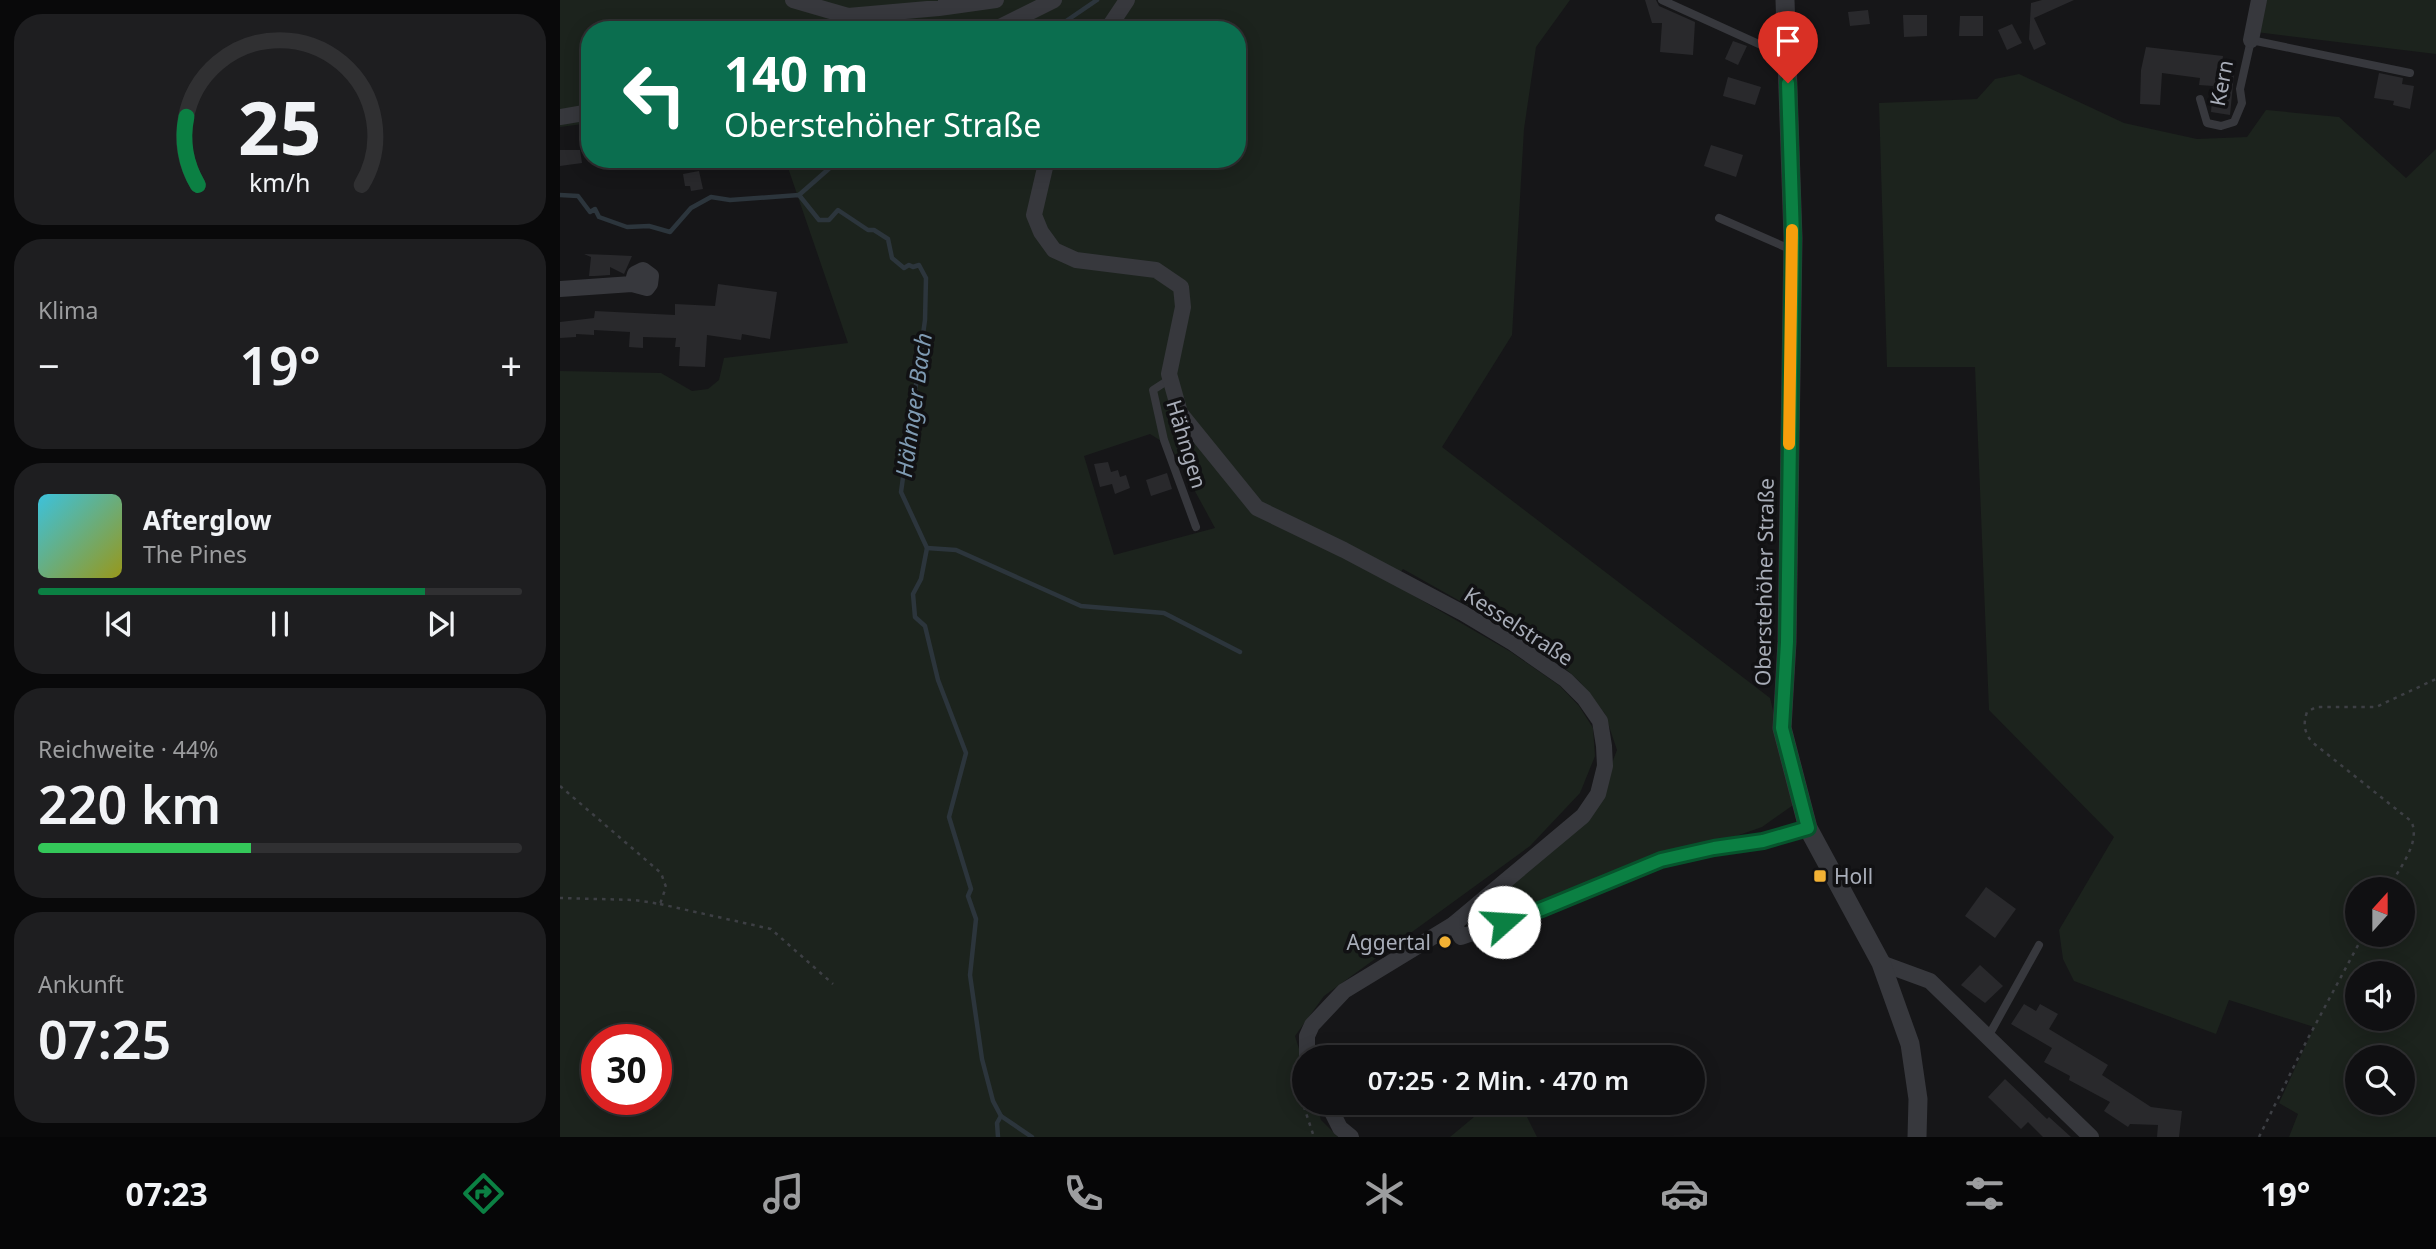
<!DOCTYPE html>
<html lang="de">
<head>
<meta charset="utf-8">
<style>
  body { margin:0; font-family:"Noto Sans",sans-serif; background:#1e1e20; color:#f1f3f6; height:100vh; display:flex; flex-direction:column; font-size:26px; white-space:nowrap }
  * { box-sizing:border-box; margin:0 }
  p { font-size:23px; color:#9c9d9f }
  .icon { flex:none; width:38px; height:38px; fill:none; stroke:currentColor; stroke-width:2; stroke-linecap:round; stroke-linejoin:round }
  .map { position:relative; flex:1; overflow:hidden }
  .side { display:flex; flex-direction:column; gap:14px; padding:14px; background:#09090a; width:560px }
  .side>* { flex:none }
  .guide { position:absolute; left:21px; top:21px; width:665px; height:147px; border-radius:28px; box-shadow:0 4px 18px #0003,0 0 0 2px #303032; background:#0b6e4f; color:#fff; overflow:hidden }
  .needle { width:46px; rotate:21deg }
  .buttons { position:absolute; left:1785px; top:877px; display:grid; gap:14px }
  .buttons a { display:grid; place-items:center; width:70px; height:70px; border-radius:50%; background:#101012; box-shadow:0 4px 18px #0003,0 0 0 2px #303032; font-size:35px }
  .speed { position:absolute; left:21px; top:1024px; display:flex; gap:14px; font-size:35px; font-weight:700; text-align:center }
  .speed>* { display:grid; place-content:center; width:91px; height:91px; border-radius:50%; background:#101012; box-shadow:0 4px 18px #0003,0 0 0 2px #303032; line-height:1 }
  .speed .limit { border:10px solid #d22; background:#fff; color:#111 }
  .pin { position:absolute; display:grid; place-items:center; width:60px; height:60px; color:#fff; margin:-72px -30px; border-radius:50% 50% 50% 0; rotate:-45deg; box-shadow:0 0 7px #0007 }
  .pin .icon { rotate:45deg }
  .me { position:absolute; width:77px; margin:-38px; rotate:71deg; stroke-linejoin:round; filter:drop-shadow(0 0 5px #0008) }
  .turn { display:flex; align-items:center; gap:24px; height:147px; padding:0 28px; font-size:32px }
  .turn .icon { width:91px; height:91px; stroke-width:2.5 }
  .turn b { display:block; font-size:49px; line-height:60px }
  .big { font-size:52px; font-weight:600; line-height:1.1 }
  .side .widget { flex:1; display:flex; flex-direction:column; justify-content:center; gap:10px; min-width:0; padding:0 24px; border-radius:28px; background:#1e1e20 }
  .side .dial { align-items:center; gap:0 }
  .dial svg { height:182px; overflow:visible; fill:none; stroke:#303032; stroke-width:7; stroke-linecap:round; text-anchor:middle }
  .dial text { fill:#f1f3f6; stroke:none }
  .song { display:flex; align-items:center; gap:21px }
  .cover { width:84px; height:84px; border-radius:10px; background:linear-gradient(135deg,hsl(190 70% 55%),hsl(60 70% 35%)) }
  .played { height:7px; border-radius:4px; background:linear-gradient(90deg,#0b8043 80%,#303032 80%) }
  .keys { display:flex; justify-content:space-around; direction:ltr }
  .heat { display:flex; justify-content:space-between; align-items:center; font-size:38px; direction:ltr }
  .charge { height:10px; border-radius:5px; background:linear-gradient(90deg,#34c759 44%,#303032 0) }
  .trip { position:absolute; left:732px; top:1045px; width:413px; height:70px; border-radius:35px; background:#101012; box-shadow:0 4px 18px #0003,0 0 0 2px #303032; font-weight:600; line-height:70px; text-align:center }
  .tab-bar { display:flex; height:112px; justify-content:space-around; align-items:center; background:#060607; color:#9c9d9f }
  .tab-bar .icon { width:49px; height:49px }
  .tab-bar .on { color:#0b8043 }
  .tab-bar b { font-size:32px; color:#f1f3f6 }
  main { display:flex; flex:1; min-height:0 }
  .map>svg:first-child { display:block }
</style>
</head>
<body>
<main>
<section class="side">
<div class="widget dial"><svg viewBox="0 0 100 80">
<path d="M14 69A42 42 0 1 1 86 69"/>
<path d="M14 69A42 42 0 0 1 9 39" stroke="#0b8043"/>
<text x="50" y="56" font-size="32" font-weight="700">25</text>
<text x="50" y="72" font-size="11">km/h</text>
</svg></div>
<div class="widget"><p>Klima</p>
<div class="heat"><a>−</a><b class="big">19°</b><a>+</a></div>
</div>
<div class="widget">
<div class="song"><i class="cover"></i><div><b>Afterglow</b><p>The Pines</p></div></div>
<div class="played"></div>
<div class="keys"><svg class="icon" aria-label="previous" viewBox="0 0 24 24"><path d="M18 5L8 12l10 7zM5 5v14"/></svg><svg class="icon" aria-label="pause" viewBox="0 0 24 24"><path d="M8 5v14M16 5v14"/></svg><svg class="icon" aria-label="next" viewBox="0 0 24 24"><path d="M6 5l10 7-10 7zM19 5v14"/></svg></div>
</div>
<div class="widget"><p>Reichweite · 44%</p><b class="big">220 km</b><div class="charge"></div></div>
<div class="widget"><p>Ankunft</p><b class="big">07:25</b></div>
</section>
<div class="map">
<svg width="1876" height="1137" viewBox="0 0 1876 1137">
  <rect width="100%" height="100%" fill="#161618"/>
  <!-- green -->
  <g fill="#1c231d" fill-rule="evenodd">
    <path d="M0 0H1010L976 47 964 129 952 335 882 447 1210 698 1236 803 1202 827 1005 896 912 915 1036 805 1057 750 1045 714 1020 682 994 658 946 627 843 569 832 583 951 652 1000 686 1019 706 1033 728 1035 756 1020 793 970 846 764 996 735 1036 744 1065V1102L756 1103 761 1120 778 1137H0V371L101 373 132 391 148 389 159 380 164 358 288 343 225 159H677V30H30V123L0 127ZM590 434 611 447 655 528 554 555 524 456ZM37 1040H96V1099H37Z"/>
    <path d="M1702 0H1876V54L1696 32Z"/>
    <path d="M1459 74 1564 123 1637 139 1687 137 1706 110 1779 117 1846 178 1876 149V1137H1729L1738 1114 1719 1103 1754 1027 1669 1000 1656 1034 1514 981 1503 959 1499 930 1554 837 1429 710 1415 367H1327L1319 103 1417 99 1435 79ZM1797 889H1843V934H1797ZM1797 973H1843V1018H1797ZM1797 1057H1843V1102H1797Z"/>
    <path d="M932 1102 960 1103 977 1137H890Z"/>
  </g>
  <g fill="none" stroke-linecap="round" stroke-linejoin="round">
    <!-- stream -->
    <g stroke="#2c353c" stroke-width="4.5">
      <path d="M493 30 537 0"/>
      <path d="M0 195 18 196 30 212 35 209 39 217 67 227 89 226 110 232 131 208 151 197 170 200 239 195 259 220H269L278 210 308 230H314L328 239 332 258 344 268 349 265 353 267 359 265 366 278 365 320 341 492 367 548 361 579 353 594 355 617 365 626 378 680 406 753 389 817 411 889 408 896 416 919 410 975 422 1059 433 1101 441 1116 472 1137"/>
      <path d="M239 195 280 159"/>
      <path d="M367 548 396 550 521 606 604 613 680 652"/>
      <path d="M438 1137 437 1123 441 1116"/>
    </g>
  </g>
  <!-- building -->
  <g fill="#29292c">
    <path d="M1085 0H1096L1099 6 1135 22 1133 55 1100 52 1102 23H1092Z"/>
    <path d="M1482 0H1514L1474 18 1486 44 1474 50 1469 39 1471 3Z"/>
    <path d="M1308 10 1310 24 1290 26 1288 12Z"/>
    <path d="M1343 15H1367V36L1344 37Z"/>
    <path d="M1400 16H1423V36H1399Z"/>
    <path d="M1452 24 1462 43 1447 50 1438 30Z"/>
    <path d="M1173 41 1187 46 1178 65 1165 59Z"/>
    <path d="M1586 47 1663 56 1662 63 1675 64 1670 115 1651 112 1653 86 1639 85 1640 78 1602 73 1600 105 1580 104 1581 70Z"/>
    <path d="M1819 73 1843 78 1842 84 1854 86 1850 109 1833 105 1834 101 1814 98Z"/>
    <path d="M1168 77 1201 87 1195 105 1163 96Z"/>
    <path d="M1151 145 1183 155 1176 177 1144 166Z"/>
    <path d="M0 150H20L22 163 0 166Z"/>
    <path d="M139 171 143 189 131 191 130 186H125L123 174Z"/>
    <path d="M24 254 51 255 72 256 64 274 50 267V275L35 276H29L31 257Z"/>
    <path d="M158 284 217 292 210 339 182 334 181 340 147 335 145 367 119 366 120 347H115L116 338 83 337V348L69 347 70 332 34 330V335L16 334V337L0 338V322L34 318 35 311 115 315V304L155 306Z"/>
    <path d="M548 462 551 472 558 470 560 477 566 475 570 488 555 494 552 484 540 487 534 464Z"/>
    <path d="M607 473 612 489 591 496 586 480Z"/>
    <path d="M1426 887 1456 909 1435 938 1405 916Z"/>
    <path d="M1420 965 1443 986 1425 1003 1401 985Z"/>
    <path d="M1464 1004 1476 1011 1480 1004 1498 1014 1489 1029 1548 1065 1542 1075 1591 1107 1622 1111 1619 1137H1597L1598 1125 1570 1124 1568 1127 1544 1111 1550 1102 1509 1080 1510 1076 1484 1062 1492 1048 1451 1024Z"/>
    <path d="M1445 1079 1487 1119 1489 1117 1511 1137H1483L1468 1122 1461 1129 1428 1097Z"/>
  </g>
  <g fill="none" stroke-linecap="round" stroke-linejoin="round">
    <!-- path -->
    <g stroke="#3d3f44" stroke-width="2.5" stroke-dasharray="3.5 5" stroke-linecap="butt">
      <path d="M0 786 101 873 106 887 100 904 75 900 0 898"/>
      <path d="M1828 889C1838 870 1862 842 1851 821L1752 742C1744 732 1743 724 1747 712L1756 707H1816L1876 679"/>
      <path d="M100 904 211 929 273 984"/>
      <path d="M734 1065 745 1110 754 1137"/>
      <path d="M1699 1137 1746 1042 1804 934"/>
    </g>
    <!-- service -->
    <g stroke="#37383d" stroke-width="8">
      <path d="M1102 0 1225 56"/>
      <path d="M1640 99 1647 123 1661 126 1674 122 1682 103 1680 89 1691 40 1850 73"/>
      <path d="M20 114 24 122 30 126"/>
      <path d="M1159 218 1232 250"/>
      <path d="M610 379 593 390 604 440 636 527"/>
      <path d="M1428 1037 1479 945"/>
    </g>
    <!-- minor -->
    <g stroke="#37383d" stroke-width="16">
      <path d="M233 0 288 16 379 8 436 0"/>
      <path d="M434 30 494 0"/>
      <path d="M547 30 567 0"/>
      <path d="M1691 40 1699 0"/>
      <path d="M0 117 30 112"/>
      <path d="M487 159 474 215 481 232 494 250 516 260 596 270 621 287 623 307 609 374 620 413 697 508 784 550 903 613 953 643 1006 680 1024 698 1040 721 1044 746 1045 766 1038 794 1023 816 894 924 901 937 982 909 1101 860 1154 848 1203 841 1248 828"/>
      <path d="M0 289 72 284 87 288 90 284 91 276 83 270 75 274 72 284"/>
      <path d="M1321 963 1370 981 1531 1137"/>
      <path d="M747 1057V1036L752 1025 784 991 894 924"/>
      <path d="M767 1102 780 1128 791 1137"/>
    </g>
    <!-- tertiary -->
    <path stroke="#37383d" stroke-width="19" d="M1225 0 1233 238 1227 642 1222 728 1248 828 1321 963 1350 1044 1358 1099 1357 1137"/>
  </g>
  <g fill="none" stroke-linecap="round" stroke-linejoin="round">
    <defs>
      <path id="route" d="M944 922 982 909 1101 860 1154 848 1203 841 1248 828 1222 728 1227 642 1233 238 1228 83"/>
    </defs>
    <!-- route casing -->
    <use href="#route" stroke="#07532c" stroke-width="18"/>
    <!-- route -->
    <use href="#route" stroke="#0b8043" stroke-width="12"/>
    <!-- slow -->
    <path stroke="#f59e0b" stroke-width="12" d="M1229 444 1232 230"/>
  </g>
  <!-- markers -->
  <g fill="#f2b134" stroke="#111113" stroke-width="2.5">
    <rect x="1253" y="869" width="14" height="14" rx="3.5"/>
    <circle cx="885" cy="942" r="7"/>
  </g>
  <g text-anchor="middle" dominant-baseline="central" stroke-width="7" stroke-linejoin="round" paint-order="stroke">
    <!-- street labels -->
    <g font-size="21" fill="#a8adb8" stroke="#111113">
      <text transform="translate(1661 83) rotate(-79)">Kern</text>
      <text transform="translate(627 444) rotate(73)">Hähngen</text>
      <text transform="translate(1204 582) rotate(-89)">Oberstehöher Straße</text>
      <text transform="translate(959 626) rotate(33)">Kesselstraße</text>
    </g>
    <!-- poi labels -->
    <g font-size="21" fill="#a8adb8" stroke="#111113" text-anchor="start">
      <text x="1274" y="876">Holl</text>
      <text x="871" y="942" text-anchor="end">Aggertal</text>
    </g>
    <!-- water labels -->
    <g font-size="23" font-style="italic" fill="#7f9bb3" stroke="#111113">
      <text transform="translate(353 405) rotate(-82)">Hähnger Bach</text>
    </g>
  </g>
</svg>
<div class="buttons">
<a><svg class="needle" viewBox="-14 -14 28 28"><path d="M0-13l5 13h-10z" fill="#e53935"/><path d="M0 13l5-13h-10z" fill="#9c9d9f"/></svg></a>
<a><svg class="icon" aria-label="sound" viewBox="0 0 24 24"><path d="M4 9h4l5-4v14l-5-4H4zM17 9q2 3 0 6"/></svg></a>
<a><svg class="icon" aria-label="search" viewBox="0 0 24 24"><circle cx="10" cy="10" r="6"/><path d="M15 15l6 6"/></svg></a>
</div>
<div class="speed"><div class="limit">30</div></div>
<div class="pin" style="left:1228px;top:83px;background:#d93025"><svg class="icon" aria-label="arrive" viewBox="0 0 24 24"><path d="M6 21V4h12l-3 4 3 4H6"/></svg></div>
<svg class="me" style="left:944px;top:922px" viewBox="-20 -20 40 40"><circle r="19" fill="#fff"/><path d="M0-13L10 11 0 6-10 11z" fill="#0b8043"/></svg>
<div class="trip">07:25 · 2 Min. · 470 m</div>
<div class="guide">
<div class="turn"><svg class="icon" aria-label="left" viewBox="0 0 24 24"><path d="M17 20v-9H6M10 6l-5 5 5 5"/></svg><div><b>140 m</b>Oberstehöher Straße</div></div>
</div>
</div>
</main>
<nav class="tab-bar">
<b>07:23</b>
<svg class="icon on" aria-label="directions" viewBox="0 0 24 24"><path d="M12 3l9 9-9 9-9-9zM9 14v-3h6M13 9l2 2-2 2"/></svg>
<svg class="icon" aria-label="music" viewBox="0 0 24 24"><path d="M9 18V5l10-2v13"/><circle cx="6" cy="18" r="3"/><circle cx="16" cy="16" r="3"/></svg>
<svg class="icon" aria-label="phone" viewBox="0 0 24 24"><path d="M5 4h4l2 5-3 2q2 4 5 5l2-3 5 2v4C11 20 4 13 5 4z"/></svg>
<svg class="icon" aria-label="climate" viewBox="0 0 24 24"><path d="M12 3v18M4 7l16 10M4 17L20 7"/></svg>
<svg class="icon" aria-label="car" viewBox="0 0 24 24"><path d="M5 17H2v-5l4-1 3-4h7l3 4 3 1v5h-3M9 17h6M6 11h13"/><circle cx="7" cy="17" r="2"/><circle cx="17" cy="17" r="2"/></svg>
<svg class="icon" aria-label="filters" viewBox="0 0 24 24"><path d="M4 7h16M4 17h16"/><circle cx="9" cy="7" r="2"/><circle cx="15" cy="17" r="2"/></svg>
<b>19°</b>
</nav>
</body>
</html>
